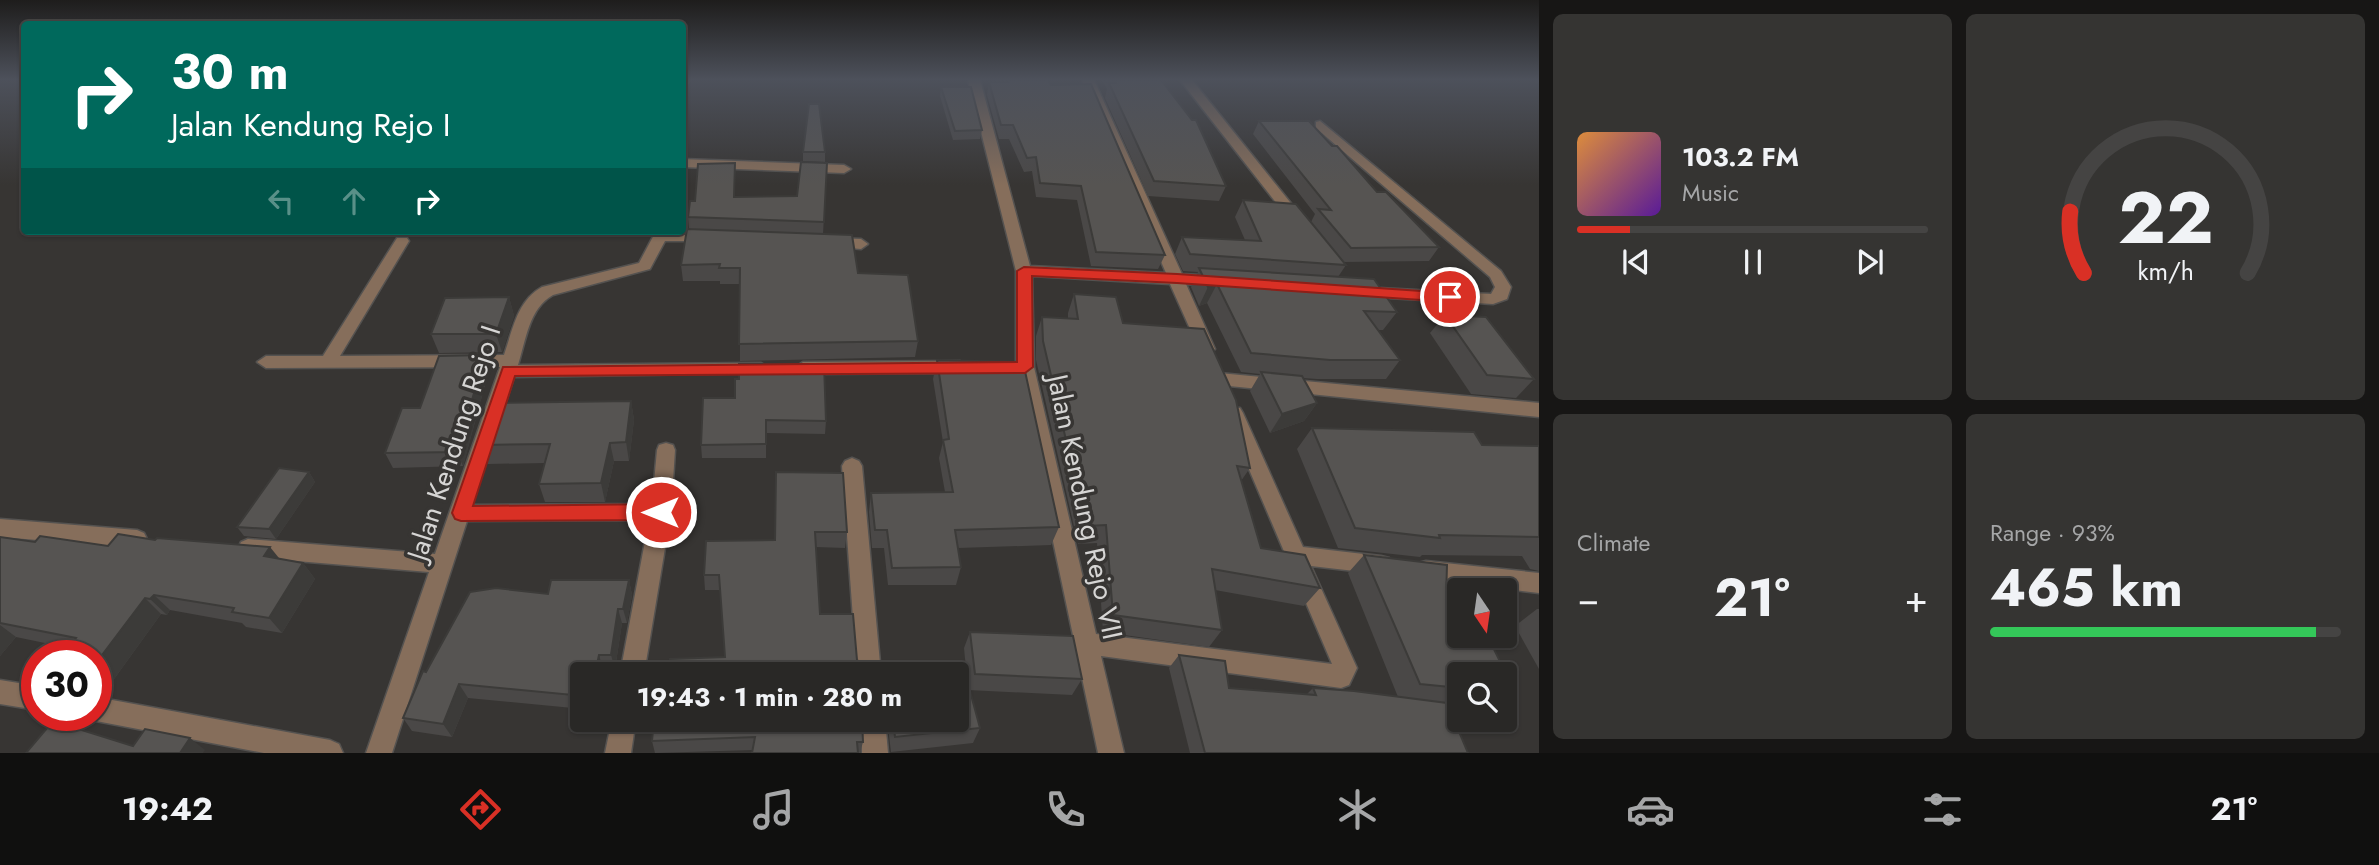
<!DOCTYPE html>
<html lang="en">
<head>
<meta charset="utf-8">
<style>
  body { margin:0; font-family:Jost,sans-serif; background:#353432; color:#f1f3f6; height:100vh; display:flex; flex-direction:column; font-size:26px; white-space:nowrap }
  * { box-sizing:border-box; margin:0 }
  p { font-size:23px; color:#a5a6a7 }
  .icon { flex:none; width:38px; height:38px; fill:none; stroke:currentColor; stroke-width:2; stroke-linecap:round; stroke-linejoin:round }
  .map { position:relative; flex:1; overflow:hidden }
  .details { display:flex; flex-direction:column; gap:14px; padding:14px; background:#171615; width:840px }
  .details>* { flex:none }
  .hud { position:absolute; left:21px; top:21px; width:665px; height:214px; border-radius:7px; box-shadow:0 2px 5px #0004,0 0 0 2px #454443; background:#00695c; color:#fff; overflow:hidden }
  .needle { width:46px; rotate:167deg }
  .tools { position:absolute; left:1447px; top:578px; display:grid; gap:14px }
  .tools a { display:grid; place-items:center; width:70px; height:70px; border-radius:7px; background:#292826; box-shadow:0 2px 5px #0004,0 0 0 2px #454443; font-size:35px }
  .speed { position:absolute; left:21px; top:640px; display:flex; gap:14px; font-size:35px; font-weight:700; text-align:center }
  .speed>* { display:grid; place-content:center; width:91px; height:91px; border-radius:50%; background:#292826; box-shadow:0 2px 5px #0004,0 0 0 2px #454443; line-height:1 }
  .speed .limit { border:10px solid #d22; background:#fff; color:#111 }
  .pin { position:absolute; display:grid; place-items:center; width:60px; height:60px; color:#fff; margin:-30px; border:4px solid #fff; border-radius:50%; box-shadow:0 2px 7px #0007 }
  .me { position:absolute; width:77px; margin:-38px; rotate:270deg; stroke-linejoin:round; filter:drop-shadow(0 0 5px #0008) }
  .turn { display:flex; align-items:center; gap:24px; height:147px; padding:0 35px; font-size:32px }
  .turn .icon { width:91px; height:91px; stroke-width:2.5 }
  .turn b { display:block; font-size:49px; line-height:60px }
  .lanes { display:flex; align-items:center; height:66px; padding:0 35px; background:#0003; justify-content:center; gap:35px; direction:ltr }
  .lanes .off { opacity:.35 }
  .big { font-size:52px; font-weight:700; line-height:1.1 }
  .details .card { flex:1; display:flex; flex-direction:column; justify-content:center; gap:10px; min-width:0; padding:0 24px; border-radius:10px; background:#353432 }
  .details .dial { align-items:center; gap:0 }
  .dial svg { height:182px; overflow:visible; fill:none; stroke:#454443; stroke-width:7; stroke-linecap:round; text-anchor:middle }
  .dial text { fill:#f1f3f6; stroke:none }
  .song { display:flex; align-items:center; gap:21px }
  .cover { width:84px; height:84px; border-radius:10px; background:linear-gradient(135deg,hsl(30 70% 55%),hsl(270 70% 35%)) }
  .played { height:7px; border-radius:4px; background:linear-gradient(90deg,#d93025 15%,#454443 15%) }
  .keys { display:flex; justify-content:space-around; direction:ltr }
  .heat { display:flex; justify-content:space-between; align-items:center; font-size:38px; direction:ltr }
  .charge { height:10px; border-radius:5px; background:linear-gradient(90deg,#34c759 93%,#454443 0) }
  .details .tiles { flex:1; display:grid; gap:14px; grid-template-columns:repeat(2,1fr) }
  .trip { position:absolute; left:570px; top:662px; width:399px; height:70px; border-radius:7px; background:#292826; box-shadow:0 2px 5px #0004,0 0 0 2px #454443; font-weight:700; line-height:70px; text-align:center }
  .dock { display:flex; height:112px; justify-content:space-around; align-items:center; background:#10100f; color:#a5a6a7 }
  .dock .icon { width:49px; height:49px }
  .dock .selected { color:#d93025 }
  .dock b { font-size:32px; color:#f1f3f6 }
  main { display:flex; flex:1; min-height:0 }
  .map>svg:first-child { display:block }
</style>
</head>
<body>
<main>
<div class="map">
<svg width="1539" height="753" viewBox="0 0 1539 753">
  <rect width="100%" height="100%" fill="#373533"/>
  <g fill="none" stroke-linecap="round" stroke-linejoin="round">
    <defs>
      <g id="minor">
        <path d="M682 80H689L686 86 682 87Z"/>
        <path d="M968 80H980L1030 266 1166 273 1082 80H1094L1182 274 1217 276 1225 281 1217 286 1186 284 1215 349 1207 355 1199 349 1170 284 1032 276 1034 367 1096 634 1332 664 1225 413 1228 408H1240L1243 413 1303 547 1381 556 1389 558 1392 565 1389 572 1381 574 1311 566 1357 668 1349 685 1341 688 1101 656 1124 753H1098L1016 367V271Z"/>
        <path d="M1180 80H1192L1302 217 1304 220 1302 223H1292Z"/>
        <path d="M1320 121 1501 271 1511 287 1507 299 1493 304 1354 296 1352 292 1360 287 1491 294 1495 287 1490 277 1316 128V122Z"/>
        <path d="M682 159 844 165 851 169 844 173 682 167Z"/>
        <path d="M656 231 708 233 715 237 708 241H665L650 269 553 295C529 308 526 340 518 365L761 363 770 369 767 373 514 377 472 505 652 504 657 450 659 445 666 443 673 445 675 450 671 512 644 674H620L649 520 467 521 392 753H366L429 572 248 557 241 554 238 548 241 542 248 539 435 554 500 367 266 368 257 362 266 356H323L397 238H407L409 241 340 356 504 355C513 329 517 301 542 287L639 263Z"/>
        <path d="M830 238 861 239 868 244 861 249 825 246 823 243 825 240Z"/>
        <path d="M960 361 969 367 960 373 803 374 794 368 803 362Z"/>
        <path d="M1219 373 1539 403V417L1219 385 1213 383 1210 379 1213 375Z"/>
        <path d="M852 458 859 461 862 466 881 674H857L842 466 845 461Z"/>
        <path d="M0 519 137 530 144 533 147 539 144 545 137 548 0 537Z"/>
        <path d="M1426 561 1539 573V593L1426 579 1418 577 1415 570 1418 563Z"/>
        <path d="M0 680 37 686V710L0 704Z"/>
        <path d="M96 697 330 740 339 744 343 753H264L96 721 87 716H96Z"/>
        <path d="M612 719H636L631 753H605Z"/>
        <path d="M861 719H885L888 753H862Z"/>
      </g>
    </defs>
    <!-- minor casing -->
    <use href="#minor" stroke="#545250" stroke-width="3"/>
    <!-- minor -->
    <use href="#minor" fill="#866e5b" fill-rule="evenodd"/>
  </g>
  <!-- wall -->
  <g fill="#4a4847">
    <path d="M996 80H1048L1165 255 1158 269 1091 266 1077 200 1036 197 1032 171 1024 172 1009 139H999L987 95 989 82H998Z"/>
    <path d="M1102 80H1161L1192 120 1226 186 1219 201 1148 196 1105 98 1107 89Z"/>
    <path d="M941 87 982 130 980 139 953 140 940 96Z"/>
    <path d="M1259 121 1332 146 1377 192 1439 247 1429 261 1343 262 1346 265 1338 277 1397 312 1383 330H1378L1400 360 1386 379H1317L1303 378 1317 403 1304 421 1270 433 1250 391 1260 374 1241 372 1207 303 1199 306 1191 287 1198 272 1183 271 1175 254 1182 237 1245 240 1235 217 1243 200 1311 222 1315 214 1253 134Z"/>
    <path d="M803 152H825V162L803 161Z"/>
    <path d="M735 163V197L797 196 827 163 823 234 918 341 915 357 740 361V284H720V281H683L681 265 689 229 688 217 695 201Z"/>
    <path d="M1074 294 1123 323 1250 468 1241 481 1261 548 1320 588 1304 606 1215 590 1222 630 1209 647 1103 632 1097 543 1078 544 1036 360V336L1042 317 1068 319V313Z"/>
    <path d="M509 297 514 316 502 352 439 353 431 334Z"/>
    <path d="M1445 315 1534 379 1516 398 1471 394 1430 333Z"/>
    <path d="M485 355 489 370 463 466 393 468 385 453 420 408Z"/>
    <path d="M937 360 1059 527 1051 545 958 548 961 567 956 585H888L884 548H872L869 512 871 493 945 492 939 458 943 442 933 379Z"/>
    <path d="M703 398 826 421 825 434 766 433V458H702L701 445Z"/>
    <path d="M631 401 634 420 629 461H614L605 502H545L539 484 545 463 488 464 481 445Z"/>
    <path d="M1312 428 1482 445 1539 446V571L1530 569 1522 556 1422 555 1420 557 1338 548 1297 449Z"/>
    <path d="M309 472 315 482 276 539 244 536 237 527Z"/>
    <path d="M776 472 847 532 845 548 816 547 820 614 857 660 725 657 720 590H705L704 575 775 540Z"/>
    <path d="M0 537 35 542 108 546 280 559 303 563 315 579 282 633 246 627 242 623 170 610 167 615 161 614 109 686 96 684V656L69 648 16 637 0 656Z"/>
    <path d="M1364 555 1447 565 1446 599 1460 600V635H1487L1516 694 1505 701V674H1460V706L1448 705 1468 753H1190L1169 668 1179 655 1225 661 1229 688 1306 695 1313 688 1354 691 1398 697 1348 573Z"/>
    <path d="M629 580 632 595 627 623H622L615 669H603L602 674H583V709L468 698 452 737 412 731 403 718 426 672 548 594Z"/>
    <path d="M1537 609H1539V669L1515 626Z"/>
    <path d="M970 632 1082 679 1072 695 968 690 964 648Z"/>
    <path d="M654 719 863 742 860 753H752L753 750 655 753 652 741Z"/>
    <path d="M887 719H957L980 728 973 743 891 752Z"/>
  </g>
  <!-- shaded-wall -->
  <g fill="#3c3b39">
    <path d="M1217 284 1207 303 1199 306 1208 287Z"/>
    <path d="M509 297 514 316 502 352 496 334Z"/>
    <path d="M485 355 489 370 463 466 457 452Z"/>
    <path d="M631 401 634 420 629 461 626 442Z"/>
    <path d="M1317 403 1304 421 1270 433 1282 414Z"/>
    <path d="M610 443 614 461 605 502 601 483Z"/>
    <path d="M309 472 315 482 276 539 269 529Z"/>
    <path d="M270 547 283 563 264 556Z"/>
    <path d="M303 563 315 579 282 633 269 618Z"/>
    <path d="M629 580 632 595 627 623 623 609Z"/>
    <path d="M154 595 170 610 167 615 150 599Z"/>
    <path d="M145 598 161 614 109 686 96 676V663Z"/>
    <path d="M618 609 622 623 615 669 611 655Z"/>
    <path d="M0 625 16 637 0 656Z"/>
    <path d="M599 655 603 669 602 674H595Z"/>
    <path d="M459 684 468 698 452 737 443 724Z"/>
    <path d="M190 738 205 750 203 753H180Z"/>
  </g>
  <!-- building -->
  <g fill="#565452" stroke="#3c3b39" stroke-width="2">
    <path d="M1007 80H1048L1051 85 1091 84 1165 255 1096 252 1081 186 1040 183 1036 157 1027 158 1013 125H1001L989 82H1008Z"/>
    <path d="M1114 80H1161L1192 120H1196L1226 186 1154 181 1109 83H1116Z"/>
    <path d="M941 87H971L982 130 955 131Z"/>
    <path d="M809 104H819L825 152H803Z"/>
    <path d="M1259 121H1309L1332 146H1337L1377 192H1386L1439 247 1351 248 1318 209 1331 210Z"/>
    <path d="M801 162 827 163 824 222 688 217 690 201H695L698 164 735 163 734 197 797 196Z"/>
    <path d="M1243 200 1296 204 1346 265 1190 254 1182 237 1261 241Z"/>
    <path d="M687 229 852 235 858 273 908 275 918 341 739 344 740 268H719L720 264 681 265Z"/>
    <path d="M1199 268 1374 279 1397 312 1364 311 1400 360H1330L1251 353 1217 284 1208 287Z"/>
    <path d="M1074 294 1116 297 1123 323 1204 329 1236 400 1250 468 1237 466 1261 548 1305 555 1320 588 1212 569 1222 630 1113 615 1106 525 1086 526 1043 341 1042 317 1078 319Z"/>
    <path d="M509 297 496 334H431L445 298Z"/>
    <path d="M1445 315 1486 317 1534 379 1487 375Z"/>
    <path d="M485 355 457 452 385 453 402 408H420L439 356Z"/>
    <path d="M937 360 1023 362 1059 527 955 530 961 567 892 568 887 530H875L871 493 953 492 943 440 949 439Z"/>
    <path d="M739 364H824L826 421 766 420V444L701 445 703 398H735V379H739Z"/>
    <path d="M1261 372 1302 376 1317 403 1282 414Z"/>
    <path d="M631 401 626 442 610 443 601 483 539 484 550 444 481 445 496 403Z"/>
    <path d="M1312 428 1474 432 1482 445 1539 446V537L1439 535 1440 538 1355 528Z"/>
    <path d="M279 468 309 472 269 529 237 527Z"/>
    <path d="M776 472 843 473 847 532H815L820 614H853L857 660 860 662 861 674H669L670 659 725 657 719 575H704L706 541 775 540Z"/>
    <path d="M118 534 155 540 157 538 270 547 264 556 303 563 269 618 232 612 234 608 154 595 150 599 145 598 96 663V656H62L76 638 0 623V537L35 542 40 536 108 546Z"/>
    <path d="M1364 555 1447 565 1446 599 1460 600V635H1487L1516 694 1505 693V674H1460V688L1420 684Z"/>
    <path d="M551 580H629L623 609H618L611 655H599L595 674H583V696L459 684 443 724 403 718 423 671 426 672 470 592 496 588 548 594Z"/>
    <path d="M970 632 1073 636 1082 679 975 674Z"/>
    <path d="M1179 655 1225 661 1229 688 1316 695 1313 688 1354 691 1447 703 1468 753H1205Z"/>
    <path d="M970 691 980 728 895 737 893 719H957V692Z"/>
    <path d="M654 719H862L863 742H857L858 753H752L755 737 652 741Z"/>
    <path d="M53 721 133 746 145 729 190 738 180 753H26Z"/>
  </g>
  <!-- sky -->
  <linearGradient id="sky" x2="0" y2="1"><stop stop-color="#1e1d1c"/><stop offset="0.43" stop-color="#4d515b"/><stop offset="1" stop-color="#4d515b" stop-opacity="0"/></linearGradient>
  <rect width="1539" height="185" fill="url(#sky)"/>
  <!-- route -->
  <path fill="#d93025" stroke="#8d1f18" stroke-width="2" d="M1024 267 1177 274 1450 293 1457 297 1450 302 1177 283 1032 276 1033 367 1025 373 515 376 473 506 661 504 668 506 670 512 668 517 661 520 461 521 455 519 452 513 503 367 1017 362V271Z"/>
  <g text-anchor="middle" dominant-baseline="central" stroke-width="7" stroke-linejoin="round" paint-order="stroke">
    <!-- street labels -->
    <g font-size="28" fill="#d6d5d4" stroke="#373533">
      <text transform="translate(454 443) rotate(-72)">Jalan Kendung Rejo I</text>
      <text transform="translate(1085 507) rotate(78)">Jalan Kendung Rejo VII</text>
    </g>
  </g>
</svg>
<div class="tools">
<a><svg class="needle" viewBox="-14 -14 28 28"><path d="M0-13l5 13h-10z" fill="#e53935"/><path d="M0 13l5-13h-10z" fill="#a5a6a7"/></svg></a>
<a><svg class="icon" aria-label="search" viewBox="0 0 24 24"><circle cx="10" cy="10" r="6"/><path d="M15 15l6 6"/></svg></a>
</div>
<div class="speed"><div class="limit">30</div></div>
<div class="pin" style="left:1450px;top:297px;background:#d93025"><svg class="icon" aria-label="arrive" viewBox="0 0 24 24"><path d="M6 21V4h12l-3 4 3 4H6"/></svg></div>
<svg class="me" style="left:661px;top:512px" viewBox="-20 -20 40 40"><circle r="17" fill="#d93025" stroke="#fff" stroke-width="3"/><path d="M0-11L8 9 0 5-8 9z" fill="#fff"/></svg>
<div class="trip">19:43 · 1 min · 280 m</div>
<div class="hud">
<div class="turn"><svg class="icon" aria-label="right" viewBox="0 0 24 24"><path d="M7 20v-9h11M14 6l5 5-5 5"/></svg><div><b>30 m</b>Jalan Kendung Rejo I</div></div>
<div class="lanes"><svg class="icon off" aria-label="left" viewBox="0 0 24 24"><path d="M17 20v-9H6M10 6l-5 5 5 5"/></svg><svg class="icon off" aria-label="ahead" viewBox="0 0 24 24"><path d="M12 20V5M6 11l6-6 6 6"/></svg><svg class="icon" aria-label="right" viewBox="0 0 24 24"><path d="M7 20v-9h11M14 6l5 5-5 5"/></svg></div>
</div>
</div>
<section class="details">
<div class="tiles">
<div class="card">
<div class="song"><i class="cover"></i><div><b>103.2 FM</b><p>Music</p></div></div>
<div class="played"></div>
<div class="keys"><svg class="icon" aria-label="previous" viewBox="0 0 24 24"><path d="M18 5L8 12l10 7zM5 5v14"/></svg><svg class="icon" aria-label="pause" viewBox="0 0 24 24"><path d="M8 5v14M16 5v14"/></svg><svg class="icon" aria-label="next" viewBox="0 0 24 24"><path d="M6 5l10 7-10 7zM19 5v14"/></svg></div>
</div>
<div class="card dial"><svg viewBox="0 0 100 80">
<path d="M14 69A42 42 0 1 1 86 69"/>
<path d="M14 69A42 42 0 0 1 8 42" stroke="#d93025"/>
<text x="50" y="56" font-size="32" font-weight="700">22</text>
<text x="50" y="72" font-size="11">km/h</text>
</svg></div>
<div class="card"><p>Climate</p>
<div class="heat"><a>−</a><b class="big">21°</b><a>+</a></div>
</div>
<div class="card"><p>Range · 93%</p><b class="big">465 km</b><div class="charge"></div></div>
</div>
</section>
</main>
<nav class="dock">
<b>19:42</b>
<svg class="icon selected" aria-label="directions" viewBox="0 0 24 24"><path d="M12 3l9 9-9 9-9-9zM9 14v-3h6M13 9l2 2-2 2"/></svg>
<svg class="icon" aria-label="music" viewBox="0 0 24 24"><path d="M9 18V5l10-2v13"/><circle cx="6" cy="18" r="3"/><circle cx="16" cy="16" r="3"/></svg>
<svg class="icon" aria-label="phone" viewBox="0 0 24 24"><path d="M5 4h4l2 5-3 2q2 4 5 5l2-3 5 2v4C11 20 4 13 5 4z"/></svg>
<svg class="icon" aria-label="climate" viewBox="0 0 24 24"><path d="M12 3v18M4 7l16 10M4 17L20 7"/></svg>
<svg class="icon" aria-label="car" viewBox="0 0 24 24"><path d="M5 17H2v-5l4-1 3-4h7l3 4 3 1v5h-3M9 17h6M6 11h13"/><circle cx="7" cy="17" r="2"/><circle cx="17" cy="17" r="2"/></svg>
<svg class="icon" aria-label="filters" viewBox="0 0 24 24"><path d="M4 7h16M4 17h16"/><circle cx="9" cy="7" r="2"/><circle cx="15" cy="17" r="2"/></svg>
<b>21°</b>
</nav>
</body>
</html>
